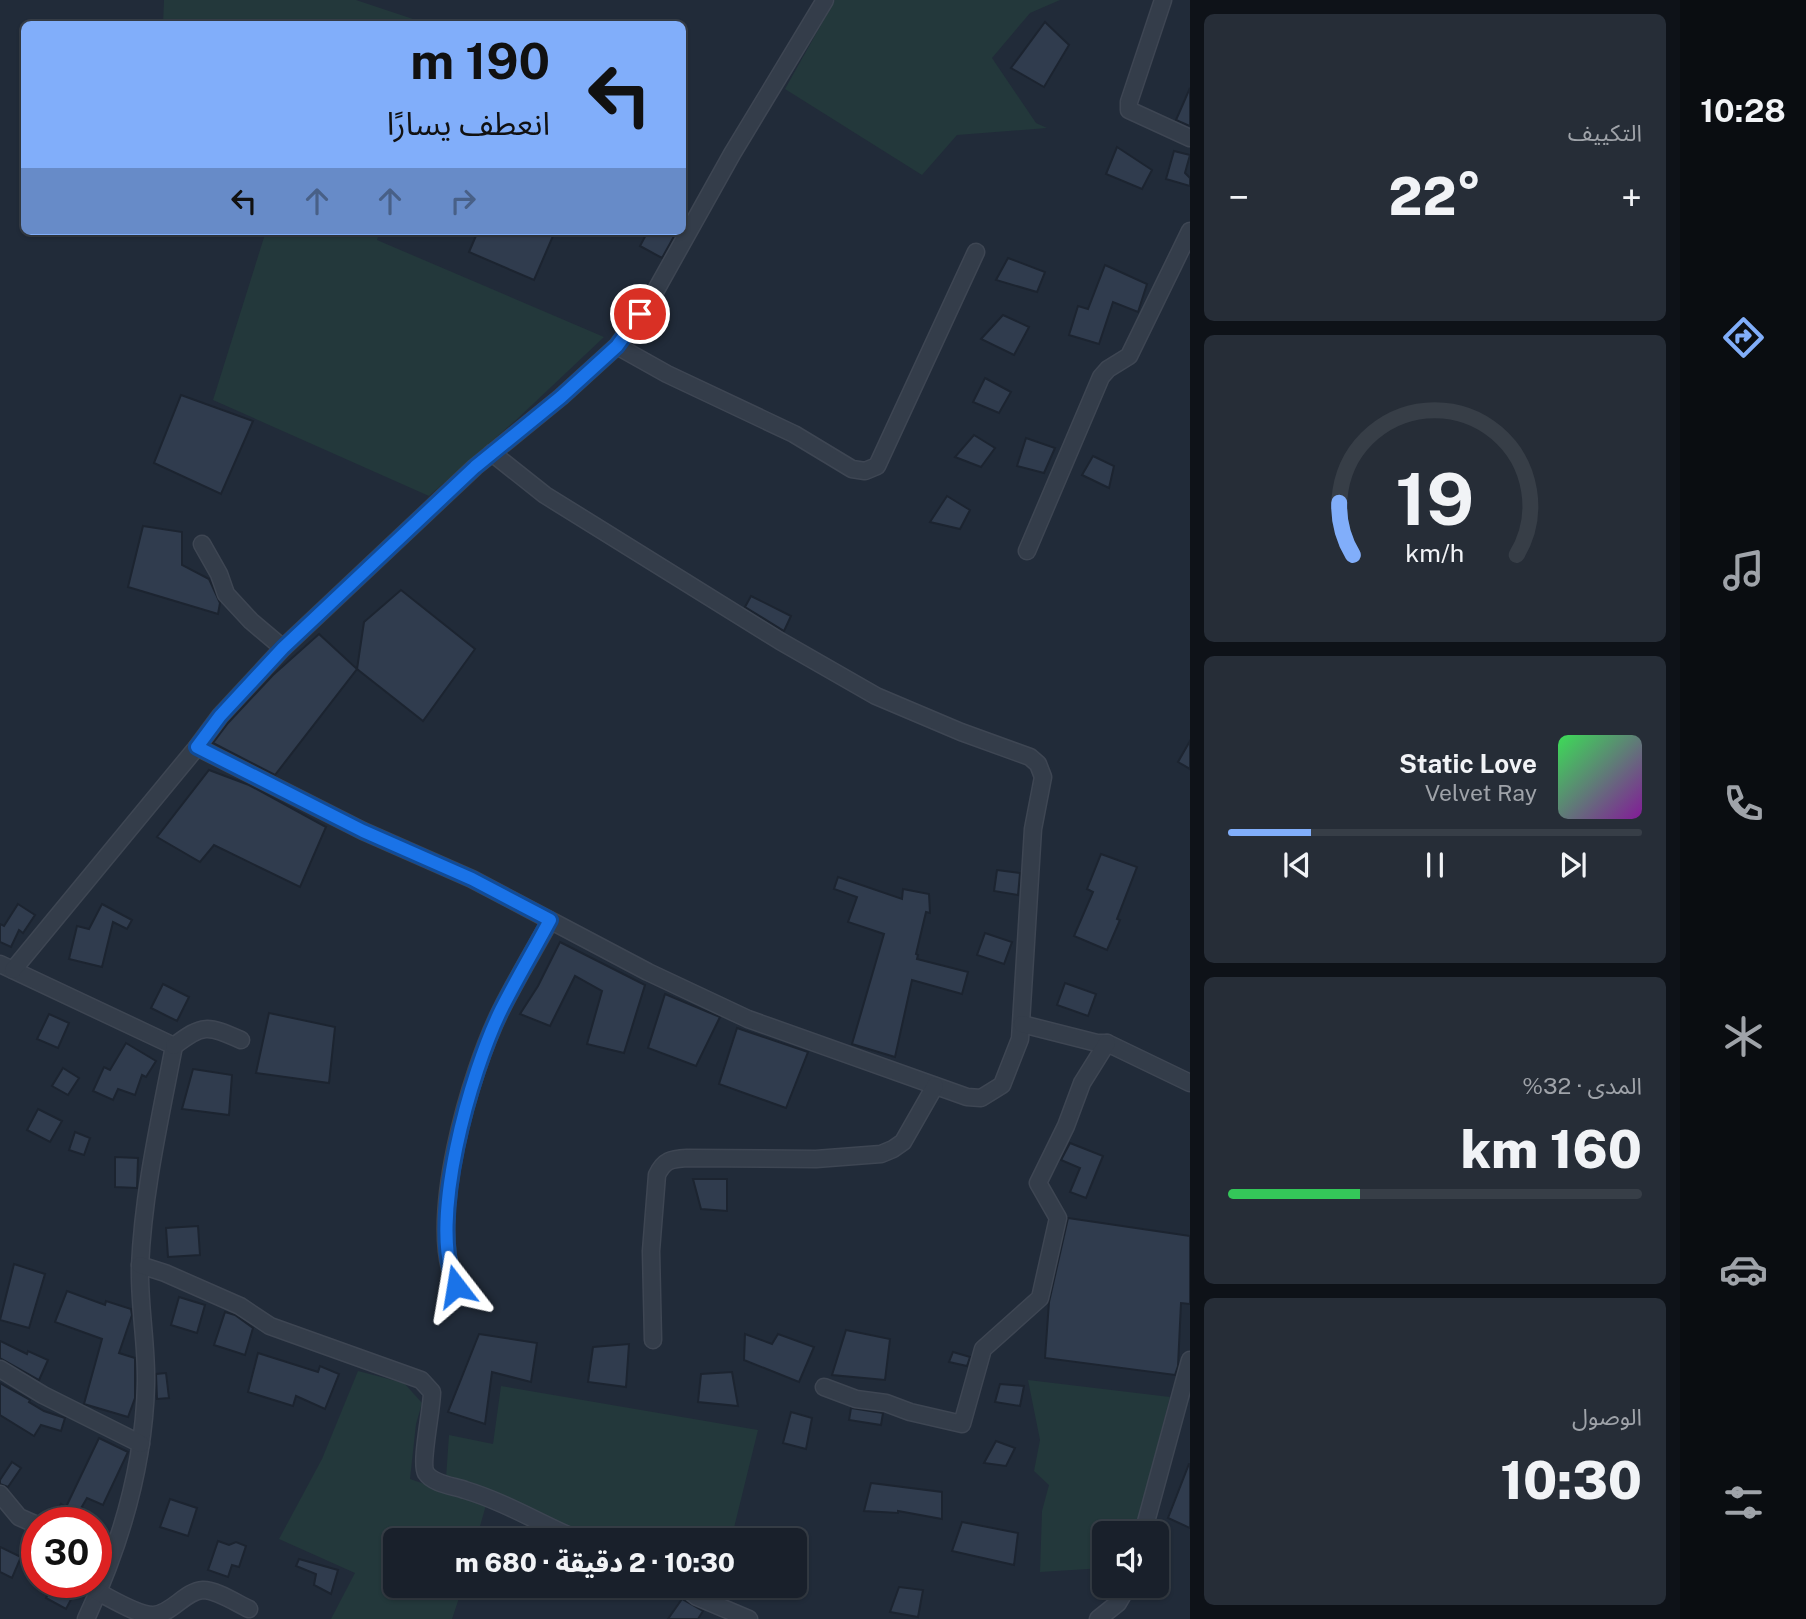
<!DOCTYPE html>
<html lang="ar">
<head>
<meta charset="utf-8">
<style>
  body { margin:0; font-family:"Public Sans","Noto Sans Arabic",sans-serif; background:#262d37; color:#f1f3f6; direction:rtl; height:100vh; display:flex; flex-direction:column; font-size:26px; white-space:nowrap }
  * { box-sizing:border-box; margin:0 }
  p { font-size:23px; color:#9fa3a9 }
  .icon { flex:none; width:38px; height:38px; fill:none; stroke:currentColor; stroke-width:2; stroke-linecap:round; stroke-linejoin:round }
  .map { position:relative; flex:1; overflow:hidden; direction:ltr }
  .panel { display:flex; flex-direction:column; gap:14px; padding:14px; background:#0e1218; width:490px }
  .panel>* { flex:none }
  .hud { position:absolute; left:21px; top:21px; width:665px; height:214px; border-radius:10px; box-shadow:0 2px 5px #0004,0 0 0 2px #373e47; direction:rtl; background:#81aefa; color:#111; overflow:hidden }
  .buttons { position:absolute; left:1092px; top:1521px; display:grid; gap:14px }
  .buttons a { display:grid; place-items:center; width:77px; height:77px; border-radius:10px; background:#19202b; box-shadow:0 2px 5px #0004,0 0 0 2px #373e47; font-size:35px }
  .speed { position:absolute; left:21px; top:1507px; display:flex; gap:14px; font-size:35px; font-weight:700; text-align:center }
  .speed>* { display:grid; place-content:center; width:91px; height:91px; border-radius:50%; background:#19202b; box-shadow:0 2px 5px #0004,0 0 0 2px #373e47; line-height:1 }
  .speed .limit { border:10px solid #d22; background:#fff; color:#111 }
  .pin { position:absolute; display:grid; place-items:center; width:60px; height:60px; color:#fff; margin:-30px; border:4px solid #fff; border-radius:50%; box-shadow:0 2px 7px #0007 }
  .me { position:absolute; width:77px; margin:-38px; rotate:346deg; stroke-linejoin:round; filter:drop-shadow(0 0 5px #0008) }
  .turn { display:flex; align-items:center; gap:24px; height:147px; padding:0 21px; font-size:32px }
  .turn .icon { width:91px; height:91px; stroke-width:2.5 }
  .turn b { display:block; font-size:49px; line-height:60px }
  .lanes { display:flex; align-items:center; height:66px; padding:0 21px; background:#0003; justify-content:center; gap:35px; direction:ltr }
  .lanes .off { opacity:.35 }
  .big { font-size:52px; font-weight:800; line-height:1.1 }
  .panel .tile { flex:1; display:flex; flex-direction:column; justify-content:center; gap:10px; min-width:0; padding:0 24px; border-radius:10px; background:#262d37 }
  .panel .dial { align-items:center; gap:0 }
  .dial svg { height:182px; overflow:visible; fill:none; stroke:#373e47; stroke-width:7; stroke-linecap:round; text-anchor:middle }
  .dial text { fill:#f1f3f6; stroke:none }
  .song { display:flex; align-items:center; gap:21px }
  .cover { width:84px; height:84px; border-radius:10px; background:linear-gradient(135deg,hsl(130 70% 55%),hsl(290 70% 35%)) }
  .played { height:7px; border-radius:4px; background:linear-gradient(90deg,#81aefa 20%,#373e47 20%) }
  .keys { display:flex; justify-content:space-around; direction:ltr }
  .heat { display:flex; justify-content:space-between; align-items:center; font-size:38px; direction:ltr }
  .charge { height:10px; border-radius:5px; background:linear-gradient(90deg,#34c759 32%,#373e47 0) }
  .trip { position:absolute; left:383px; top:1528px; width:424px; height:70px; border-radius:10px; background:#19202b; box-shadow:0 2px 5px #0004,0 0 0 2px #373e47; font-weight:800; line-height:70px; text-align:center; direction:rtl }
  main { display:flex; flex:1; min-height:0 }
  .dock { display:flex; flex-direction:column; width:126px; justify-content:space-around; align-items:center; background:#0a0d11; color:#9fa3a9 }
  .dock .icon { width:49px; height:49px }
  .dock .selected { color:#81aefa }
  .dock b { font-size:32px; color:#f1f3f6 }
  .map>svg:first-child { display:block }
</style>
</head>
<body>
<main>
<nav class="dock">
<b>10:28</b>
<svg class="icon selected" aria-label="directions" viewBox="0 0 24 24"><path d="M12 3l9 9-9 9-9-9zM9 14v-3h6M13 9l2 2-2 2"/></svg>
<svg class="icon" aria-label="music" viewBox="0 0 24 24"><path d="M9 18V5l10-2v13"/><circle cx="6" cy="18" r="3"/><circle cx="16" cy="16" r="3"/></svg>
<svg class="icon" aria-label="phone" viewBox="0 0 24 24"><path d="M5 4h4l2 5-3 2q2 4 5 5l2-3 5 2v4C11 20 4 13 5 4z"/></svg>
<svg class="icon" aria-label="climate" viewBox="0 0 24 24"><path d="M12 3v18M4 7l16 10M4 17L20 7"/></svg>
<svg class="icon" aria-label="car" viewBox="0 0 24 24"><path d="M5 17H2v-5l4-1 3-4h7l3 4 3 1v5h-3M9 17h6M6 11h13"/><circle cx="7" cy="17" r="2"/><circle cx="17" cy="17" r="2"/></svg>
<svg class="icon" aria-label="filters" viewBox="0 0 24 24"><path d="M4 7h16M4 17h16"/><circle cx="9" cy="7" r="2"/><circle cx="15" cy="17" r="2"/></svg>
</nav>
<section class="panel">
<div class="tile"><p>التكييف</p>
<div class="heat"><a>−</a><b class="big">22°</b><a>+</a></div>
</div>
<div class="tile dial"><svg viewBox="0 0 100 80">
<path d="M14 69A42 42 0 1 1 86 69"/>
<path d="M14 69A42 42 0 0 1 8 46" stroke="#81aefa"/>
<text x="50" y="56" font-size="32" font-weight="700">19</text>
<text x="50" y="72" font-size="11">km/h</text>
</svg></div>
<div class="tile">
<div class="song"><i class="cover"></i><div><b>Static Love</b><p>Velvet Ray</p></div></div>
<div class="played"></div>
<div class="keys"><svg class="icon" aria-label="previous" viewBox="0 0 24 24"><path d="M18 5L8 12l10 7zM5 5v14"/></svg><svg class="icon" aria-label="pause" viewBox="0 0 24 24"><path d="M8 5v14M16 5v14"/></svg><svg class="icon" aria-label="next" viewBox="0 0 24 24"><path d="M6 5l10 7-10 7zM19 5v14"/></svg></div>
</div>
<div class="tile"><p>المدى · 32%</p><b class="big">160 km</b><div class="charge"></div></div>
<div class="tile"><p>الوصول</p><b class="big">10:30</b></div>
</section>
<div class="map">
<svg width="1190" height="1619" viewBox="0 0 1190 1619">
  <rect width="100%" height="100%" fill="#212b39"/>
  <!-- green -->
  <g fill="#23383b">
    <path d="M164 0H356L428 24H163Z"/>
    <path d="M835 0H1060L1030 13 992 58 1036 123 1047 128 957 135 922 175 785 89Z"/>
    <path d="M266 231H380L377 240 604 337 515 421 429 496 213 400Z"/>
    <path d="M358 1371 404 1383 422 1403 416 1424 410 1479 486 1505 476 1540H396V1586H463L452 1619H331L355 1573 279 1539 322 1459Z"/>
    <path d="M1028 1380 1170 1397 1135 1533H1104V1568L1040 1572 1042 1511 1049 1485 1034 1471 1040 1440Z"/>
    <path d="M501 1386 758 1430 731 1540H593L446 1478 449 1435 493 1444Z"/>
  </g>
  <!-- building -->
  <g fill="#303c4e" stroke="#1c2430" stroke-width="2">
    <path d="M1045 22 1069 45 1044 87 1011 68Z"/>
    <path d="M1190 88V126L1176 120Z"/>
    <path d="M1117 147 1152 170 1142 189 1106 174Z"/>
    <path d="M1174 151 1190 155 1185 173 1190 178V186L1166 179Z"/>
    <path d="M478 231H542L553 236 534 280 469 252Z"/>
    <path d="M648 231H677L662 258 640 246Z"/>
    <path d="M1008 258 1045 272 1037 292 996 280Z"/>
    <path d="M1105 265 1147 284 1138 312 1113 302 1099 344 1069 335 1078 306 1088 309Z"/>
    <path d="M1003 315 1029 327 1014 355 981 339Z"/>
    <path d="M985 378 1011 392 999 413 973 402Z"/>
    <path d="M181 395 253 421 221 494 154 463Z"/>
    <path d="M974 435 995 448 981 467 955 457Z"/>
    <path d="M1026 438 1055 448 1044 473 1017 466Z"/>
    <path d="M1093 456 1114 466 1109 488 1082 475Z"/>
    <path d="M947 496 970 510 960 529 930 522Z"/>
    <path d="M143 526 182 532V565L209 579 220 603 218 614 128 587Z"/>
    <path d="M401 590 475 649 423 721 357 669 364 622Z"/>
    <path d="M751 596 791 616 784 631 745 607Z"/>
    <path d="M319 634 357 669 275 775 213 743 228 723 273 675Z"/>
    <path d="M1190 741V769L1178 762Z"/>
    <path d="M209 770 249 785 326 827 300 887 214 845 200 862 157 837Z"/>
    <path d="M1101 854 1137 867 1117 919 1120 920 1107 950 1074 936 1093 892 1087 889Z"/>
    <path d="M997 870 1020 873 1018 895 994 891Z"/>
    <path d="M838 877 902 899 903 889 929 894 930 913 926 912 916 954 918 955 917 959 968 972 962 994 912 980 895 1057 852 1044 884 934 848 922 857 897 834 889Z"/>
    <path d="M18 904 35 915 23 933 19 930 11 947 0 942V924L4 926Z"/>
    <path d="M102 904 132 920 127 929 113 922 102 967 69 959 77 926 89 929Z"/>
    <path d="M985 933 1012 942 1004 964 977 955Z"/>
    <path d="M560 942 645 985 624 1053 587 1044 602 991 575 976 550 1026 520 1014 538 986Z"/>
    <path d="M1065 983 1096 994 1088 1016 1057 1005Z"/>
    <path d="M163 984 189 997 177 1021 151 1008Z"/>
    <path d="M665 994 720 1017 696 1066 648 1048Z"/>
    <path d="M269 1013 335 1027 329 1083 256 1073Z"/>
    <path d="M49 1014 69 1023 58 1048 37 1039Z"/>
    <path d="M737 1028 808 1052 786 1108 719 1084Z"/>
    <path d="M126 1043 156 1061 146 1077 142 1075 135 1095 118 1089 113 1100 93 1091 104 1067 110 1070Z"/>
    <path d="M63 1068 79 1078 68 1095 52 1086Z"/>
    <path d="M193 1069 232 1075 229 1115 182 1109Z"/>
    <path d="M38 1109 62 1121 50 1142 27 1130Z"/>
    <path d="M75 1132 90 1138 84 1155 69 1150Z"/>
    <path d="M1070 1143 1103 1156 1086 1198 1070 1192 1080 1168 1061 1160Z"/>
    <path d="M115 1157 138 1158 137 1188 115 1187Z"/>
    <path d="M693 1179H727V1211L701 1209Z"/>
    <path d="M1068 1218 1190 1236V1304L1181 1303 1178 1366 1175 1375 1045 1358 1049 1302Z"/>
    <path d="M198 1226 200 1255 168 1257 166 1228Z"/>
    <path d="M14 1264 45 1274 29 1328 0 1320Z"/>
    <path d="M67 1291 105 1305 106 1301 131 1309 132 1315 119 1353 135 1358V1398L128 1417 84 1404 102 1339 55 1322Z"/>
    <path d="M179 1297 205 1305 197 1333 171 1325Z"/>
    <path d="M225 1312 235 1315 253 1328 245 1355 214 1345Z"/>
    <path d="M846 1330 890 1339 885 1380 832 1375Z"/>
    <path d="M479 1334 537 1343 531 1382 492 1372 485 1424 448 1412Z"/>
    <path d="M745 1334 772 1344 778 1334 814 1347 799 1382 744 1360Z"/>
    <path d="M0 1341 27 1354 28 1351 48 1360 39 1380 0 1358Z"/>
    <path d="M629 1344 626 1387 588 1382 593 1347Z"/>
    <path d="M953 1352 970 1357 967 1366 949 1362Z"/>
    <path d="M258 1353 318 1372 320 1366 339 1374 325 1409 296 1396 293 1406 248 1392Z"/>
    <path d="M732 1372 738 1406 698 1402 701 1374Z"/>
    <path d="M166 1373 169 1398 157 1399 156 1374Z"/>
    <path d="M0 1383 30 1400 29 1402 44 1411 65 1418 61 1431 41 1425 34 1436 0 1415Z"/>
    <path d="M1000 1384 1024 1386 1020 1406 995 1402Z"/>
    <path d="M851 1408 883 1413 881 1425 849 1420Z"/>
    <path d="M791 1412 812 1418 806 1449 783 1443Z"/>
    <path d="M99 1438 128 1452 103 1505 87 1498 73 1522H51L61 1504 66 1507Z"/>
    <path d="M996 1441 1015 1448 1006 1466 984 1463Z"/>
    <path d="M12 1462 21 1468 8 1487 0 1484V1480Z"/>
    <path d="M1189 1464H1190V1528L1168 1518Z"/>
    <path d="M871 1483 942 1492V1519L898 1511V1513L864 1511Z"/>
    <path d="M170 1499 197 1508 188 1536 160 1527Z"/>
    <path d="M962 1522 1018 1533 1014 1565 952 1551Z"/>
    <path d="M218 1541 229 1545 236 1542 246 1546 239 1567 232 1565 228 1577 208 1570Z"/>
    <path d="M0 1547 21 1557 12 1578 0 1572Z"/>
    <path d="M299 1559 338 1570 331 1594 314 1585 316 1574 296 1566Z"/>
    <path d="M54 1582H69L78 1586 66 1609 46 1598Z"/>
    <path d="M899 1587 923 1590 918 1617 890 1612Z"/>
    <path d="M682 1599 703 1611 698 1619H668Z"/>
  </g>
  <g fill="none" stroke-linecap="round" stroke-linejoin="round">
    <defs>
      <g id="minor">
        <path d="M1163 0 1129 102V110L1190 138"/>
        <path d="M617 346 667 374 794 434 852 469 865 471 877 466 976 252"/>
        <path d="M202 544 219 574 226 594 251 621 283 648"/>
        <path d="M1027 551 1101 377 1108 369 1129 356 1190 231"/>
        <path d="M197 747 220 716 283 648 475 467 561 397 617 346 651 299 732 154 825 0"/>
        <path d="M0 964 174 1046C160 1119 143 1193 140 1267 139 1306 147 1345 146 1384 144 1467 121 1544 86 1619"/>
        <path d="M13 970 197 747 363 831 472 879 648 972 748 1019 967 1097 981 1098 1002 1085 1020 1039 1033 829 1043 777 1038 764 1030 757 961 732 876 696 780 641 545 495 492 453"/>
        <path d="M1022 1024 1097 1043H1107L1190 1083"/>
        <path d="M174 1046C203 1024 207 1025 241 1040"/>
        <path d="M140 1265 165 1273 240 1306 270 1326 421 1380 432 1392C432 1409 420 1463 426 1473 433 1484 454 1486 465 1490 505 1502 541 1524 579 1540"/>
        <path d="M456 1286C426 1222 470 1072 501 1010 516 980 534 950 550 921"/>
        <path d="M653 1340 651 1251 657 1175C664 1160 671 1159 687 1158L816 1159 881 1154 893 1149 903 1142 935 1086"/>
        <path d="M0 1369 43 1395 141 1444"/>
        <path d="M824 1387 856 1399 886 1403 910 1412 962 1424 983 1349 1040 1298 1058 1218 1038 1183 1066 1126 1082 1083 1107 1043"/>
        <path d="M0 1494 19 1517 37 1525"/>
        <path d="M1143 1533 1190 1360"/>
        <path d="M683 1586 697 1597 749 1619"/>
        <path d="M98 1592C112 1599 139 1616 154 1615 173 1613 185 1591 203 1590 217 1590 236 1603 249 1609"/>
        <path d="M1098 1619 1118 1603 1128 1586"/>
      </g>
    </defs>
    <!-- minor casing -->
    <use href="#minor" stroke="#3e4653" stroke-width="19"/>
    <!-- minor -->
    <use href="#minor" stroke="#343d4a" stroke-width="16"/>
  </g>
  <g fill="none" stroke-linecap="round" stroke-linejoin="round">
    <defs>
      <path id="route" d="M456 1286C427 1223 471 1071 501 1010 516 980 534 950 550 920L472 879 363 831 197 747 220 716 283 648 475 467 561 397 617 346 640 314"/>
    </defs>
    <!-- route casing -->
    <use href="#route" stroke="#114b97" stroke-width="18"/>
    <!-- route -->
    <use href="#route" stroke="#1a73e8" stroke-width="12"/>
  </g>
</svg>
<div class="buttons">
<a><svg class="icon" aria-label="sound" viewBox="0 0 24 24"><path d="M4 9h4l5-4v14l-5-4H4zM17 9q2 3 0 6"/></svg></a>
</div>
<div class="speed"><div class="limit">30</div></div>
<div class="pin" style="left:640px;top:314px;background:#d93025"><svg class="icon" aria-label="arrive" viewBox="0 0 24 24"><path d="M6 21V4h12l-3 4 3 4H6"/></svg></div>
<svg class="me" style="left:456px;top:1286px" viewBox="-20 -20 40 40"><path d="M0-17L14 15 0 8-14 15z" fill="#1a73e8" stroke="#fff" stroke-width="4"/></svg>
<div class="trip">10:30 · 2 دقيقة · 680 m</div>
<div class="hud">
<div class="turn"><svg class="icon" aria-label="left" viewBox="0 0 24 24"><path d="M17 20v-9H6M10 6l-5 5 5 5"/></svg><div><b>190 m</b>انعطف يسارًا</div></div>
<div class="lanes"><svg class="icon" aria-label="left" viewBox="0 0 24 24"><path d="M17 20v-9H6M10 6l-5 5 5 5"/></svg><svg class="icon off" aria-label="ahead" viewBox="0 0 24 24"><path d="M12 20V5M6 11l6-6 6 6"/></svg><svg class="icon off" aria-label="ahead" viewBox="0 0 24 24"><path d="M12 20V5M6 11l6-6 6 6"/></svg><svg class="icon off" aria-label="right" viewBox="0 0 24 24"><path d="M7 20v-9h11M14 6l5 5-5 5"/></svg></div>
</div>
</div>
</main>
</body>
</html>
